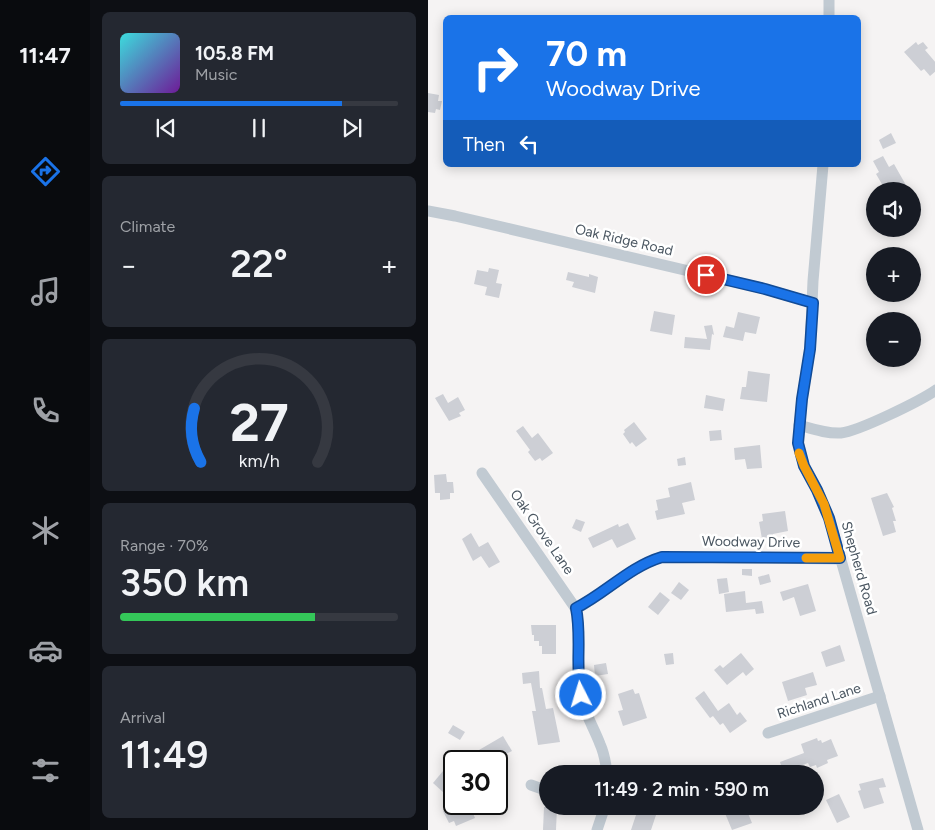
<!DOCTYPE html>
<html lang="en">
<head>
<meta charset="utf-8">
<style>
  body { margin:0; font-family:Figtree,sans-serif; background:#242831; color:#f1f3f6; height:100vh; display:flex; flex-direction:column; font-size:19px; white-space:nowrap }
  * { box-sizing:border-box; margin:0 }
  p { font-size:16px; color:#9ea1a6 }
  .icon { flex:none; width:28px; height:28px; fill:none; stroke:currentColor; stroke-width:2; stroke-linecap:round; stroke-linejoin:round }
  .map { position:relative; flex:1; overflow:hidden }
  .sheet { display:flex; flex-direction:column; gap:12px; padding:12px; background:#0d0f14; width:338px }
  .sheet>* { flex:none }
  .banner { position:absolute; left:15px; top:15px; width:418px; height:152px; border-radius:8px; box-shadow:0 2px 12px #0003; background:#1a73e8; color:#fff; overflow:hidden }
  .tools { position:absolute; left:438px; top:182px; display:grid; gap:10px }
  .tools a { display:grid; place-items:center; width:55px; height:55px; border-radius:50%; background:#171b24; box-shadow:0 2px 12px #0003; font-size:25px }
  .speed { position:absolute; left:15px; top:750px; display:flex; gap:10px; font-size:25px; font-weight:700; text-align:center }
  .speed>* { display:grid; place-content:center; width:65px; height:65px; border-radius:50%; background:#171b24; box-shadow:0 2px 12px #0003; line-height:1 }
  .speed .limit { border:2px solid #111; border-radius:8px; background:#fff; color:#111 }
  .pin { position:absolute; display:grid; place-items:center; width:42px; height:42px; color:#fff; margin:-21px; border:2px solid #fff; border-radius:50%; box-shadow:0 1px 5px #0007 }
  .me { position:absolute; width:55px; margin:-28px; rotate:355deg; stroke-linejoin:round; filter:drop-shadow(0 0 4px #0008) }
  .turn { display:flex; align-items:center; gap:18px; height:105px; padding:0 20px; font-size:22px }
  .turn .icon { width:65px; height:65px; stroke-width:2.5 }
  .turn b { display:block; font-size:35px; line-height:42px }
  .then { display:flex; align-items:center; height:48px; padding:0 20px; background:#0003; gap:10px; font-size:19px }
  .big { font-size:38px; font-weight:600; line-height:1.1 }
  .sheet .card { flex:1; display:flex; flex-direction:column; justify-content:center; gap:8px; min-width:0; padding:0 18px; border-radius:8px; background:#242831 }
  .sheet .dial { align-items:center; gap:0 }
  .dial svg { height:130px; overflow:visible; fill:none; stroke:#363941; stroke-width:7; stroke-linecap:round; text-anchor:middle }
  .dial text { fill:#f1f3f6; stroke:none }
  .song { display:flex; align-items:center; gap:15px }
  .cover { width:60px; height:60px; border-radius:8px; background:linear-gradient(135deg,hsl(180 70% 55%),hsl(280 70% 35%)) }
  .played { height:5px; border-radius:2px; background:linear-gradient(90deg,#1a73e8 80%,#363941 80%) }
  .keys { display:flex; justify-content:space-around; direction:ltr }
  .heat { display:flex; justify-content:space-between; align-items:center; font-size:28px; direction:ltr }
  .charge { height:8px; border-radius:4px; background:linear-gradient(90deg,#34c759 70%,#363941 0) }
  .trip { position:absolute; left:111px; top:765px; width:285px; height:50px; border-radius:25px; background:#171b24; box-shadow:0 2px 12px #0003; font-weight:600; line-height:50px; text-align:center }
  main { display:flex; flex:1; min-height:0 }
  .tab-bar { display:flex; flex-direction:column; width:90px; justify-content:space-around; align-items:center; background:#090b0e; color:#9ea1a6 }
  .tab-bar .icon { width:35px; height:35px }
  .tab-bar .current { color:#1a73e8 }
  .tab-bar b { font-size:22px; color:#f1f3f6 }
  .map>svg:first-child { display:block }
</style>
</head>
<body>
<main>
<nav class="tab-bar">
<b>11:47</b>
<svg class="icon current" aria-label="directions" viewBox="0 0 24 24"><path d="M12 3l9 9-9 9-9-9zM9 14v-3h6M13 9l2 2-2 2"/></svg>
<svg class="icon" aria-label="music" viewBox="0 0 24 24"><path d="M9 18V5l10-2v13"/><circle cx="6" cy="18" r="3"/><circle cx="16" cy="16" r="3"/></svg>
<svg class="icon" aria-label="phone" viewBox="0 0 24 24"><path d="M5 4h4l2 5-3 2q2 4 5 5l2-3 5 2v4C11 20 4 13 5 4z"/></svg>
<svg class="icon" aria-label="climate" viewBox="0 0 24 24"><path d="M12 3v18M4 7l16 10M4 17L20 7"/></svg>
<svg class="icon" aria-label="car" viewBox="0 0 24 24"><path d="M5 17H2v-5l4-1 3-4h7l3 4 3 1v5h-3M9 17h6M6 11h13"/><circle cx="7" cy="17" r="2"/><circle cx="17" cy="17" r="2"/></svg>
<svg class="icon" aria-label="filters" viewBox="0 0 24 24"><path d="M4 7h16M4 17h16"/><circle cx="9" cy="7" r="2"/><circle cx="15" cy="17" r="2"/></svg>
</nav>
<section class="sheet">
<div class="card">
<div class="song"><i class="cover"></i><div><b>105.8 FM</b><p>Music</p></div></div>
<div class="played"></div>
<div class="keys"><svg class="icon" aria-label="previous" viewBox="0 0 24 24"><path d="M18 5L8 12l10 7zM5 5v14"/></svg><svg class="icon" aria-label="pause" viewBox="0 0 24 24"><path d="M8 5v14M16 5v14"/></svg><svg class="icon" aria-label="next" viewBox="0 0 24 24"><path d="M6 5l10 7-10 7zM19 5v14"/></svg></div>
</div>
<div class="card"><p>Climate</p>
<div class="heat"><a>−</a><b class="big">22°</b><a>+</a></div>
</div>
<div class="card dial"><svg viewBox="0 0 100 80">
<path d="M14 69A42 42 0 1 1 86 69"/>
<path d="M14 69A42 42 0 0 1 10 36" stroke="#1a73e8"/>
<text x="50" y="56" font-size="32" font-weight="700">27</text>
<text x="50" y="72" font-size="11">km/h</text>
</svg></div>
<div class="card"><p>Range · 70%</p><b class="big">350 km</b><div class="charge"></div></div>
<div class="card"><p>Arrival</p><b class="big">11:49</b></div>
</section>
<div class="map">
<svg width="508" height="830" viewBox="0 0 508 830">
  <rect width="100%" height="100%" fill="#f5f3f3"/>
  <!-- building -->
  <g fill="#cdcfd5">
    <path d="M488 42 490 45 495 42 500 48 497 50 508 63V71L502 76 496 69 493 71 476 52Z"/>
    <path d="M0 93 11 95 10 101H14L12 110 8 109 7 113 0 112Z"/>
    <path d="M463 133 468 143 455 149 451 140Z"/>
    <path d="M455 156 461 167 466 164 479 187 470 191H458L448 174 451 172 445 161Z"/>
    <path d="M61 268 71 270 68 283 74 284 71 298 57 295 59 287 46 284 49 270 60 272Z"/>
    <path d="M140 272 161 277V274L170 277 167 293 144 287 146 282 138 280Z"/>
    <path d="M226 311 247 315 244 335 222 331Z"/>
    <path d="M310 312 332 317 328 334 317 332 315 341 295 337 298 326 306 328Z"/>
    <path d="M460 312 481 321H456Z"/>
    <path d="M284 325 286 335 284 334 282 350 256 348 257 337 279 339 276 326Z"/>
    <path d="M320 371 342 374 339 402 312 399 314 387H318Z"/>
    <path d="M15 394 20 403 30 397 37 410 31 413 33 416 21 421 7 398Z"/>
    <path d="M278 395 297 399 295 411 276 408Z"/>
    <path d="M206 422 219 439 208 447 204 442 202 444 195 434 197 432 196 430Z"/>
    <path d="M95 426 104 438 110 433 125 453 114 461 112 458 107 461 100 452 102 450 88 431Z"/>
    <path d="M293 430 294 440 282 441 281 431Z"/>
    <path d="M332 445 334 468 319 469 317 459 307 460 306 448Z"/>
    <path d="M257 457 258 465 250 466 249 459Z"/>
    <path d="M18 474 19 482H25L26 493H22V499L12 500V493H7L6 475Z"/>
    <path d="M263 482 267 500 254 503 257 514 229 520 227 511 230 510 228 500 242 497 240 488Z"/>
    <path d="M459 493 466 507 464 508 468 521H465L468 532 455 536 443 498Z"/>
    <path d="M357 511 360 531 345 534V537L334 539 331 522 335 521 334 514Z"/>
    <path d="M148 519 157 522 153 532 144 528Z"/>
    <path d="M200 523 208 539 189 548 184 539 165 548 160 538 190 524 191 527Z"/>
    <path d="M43 533 51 547 60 542 72 562 61 568 53 556 45 561 34 539Z"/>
    <path d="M314 569H324V576L314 575Z"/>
    <path d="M341 574 343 582 332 585 330 577Z"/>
    <path d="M299 578 301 592 291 594 289 579Z"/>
    <path d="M251 582 261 590 253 600 243 593Z"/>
    <path d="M380 584 388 611 372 616 366 597 355 601 352 592Z"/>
    <path d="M317 591 318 603 334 601 336 613 328 614 327 609 298 612 296 594Z"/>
    <path d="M232 592 242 600 230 615 220 607Z"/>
    <path d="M103 625H128V654H114V646H111V641H106V635H104Z"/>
    <path d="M412 645 417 661 398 667 393 652Z"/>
    <path d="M245 653 246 664 238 665 236 654Z"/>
    <path d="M313 653 326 669 318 676 315 672 299 685 286 670 292 665 295 668Z"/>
    <path d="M178 663 180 674 167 676 166 665Z"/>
    <path d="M111 671 112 688H114L118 709 125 708 132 742 110 745 104 711H108L103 683 95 684 94 673Z"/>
    <path d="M385 672 389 685 377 688 379 695 360 701 354 682Z"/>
    <path d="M205 689 207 694 211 693 219 718 195 726 190 711 195 710 190 694Z"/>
    <path d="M276 691 290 711 301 703 309 715 312 712 319 721 302 733 295 723 292 725 285 716 282 718 267 698Z"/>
    <path d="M25 725 37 732 32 740 20 733Z"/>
    <path d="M75 736 84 751 67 759 65 756 57 760 51 750Z"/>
    <path d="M389 738 390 741 393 740 394 743 403 739 410 756 399 760 400 763 389 768 388 765 382 767 380 763 355 772 352 762 376 753 373 744Z"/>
    <path d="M15 771 26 780 16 793 5 783Z"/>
    <path d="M455 778 458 787 451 788 456 803 436 809 430 791 433 790 431 784Z"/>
    <path d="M411 794 422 817 409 823 398 800Z"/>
    <path d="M26 804H41L47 818 28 826 26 821 21 823 15 811 27 806Z"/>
    <path d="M211 806 229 812 223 830H203Z"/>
    <path d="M294 806H317L324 823 304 830Z"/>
    <path d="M116 807H129L128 830H115Z"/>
  </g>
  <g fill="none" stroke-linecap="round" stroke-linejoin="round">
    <!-- minor -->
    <g stroke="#c1cad2" stroke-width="11">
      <path d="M401 18V0"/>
      <path d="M395 165 385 281 382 349 374 399 370 443 376 466 389 490 401 518 490 830"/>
      <path d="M0 211 27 216 337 289 385 303"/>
      <path d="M371 425C385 429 399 434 413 433 431 431 492 401 508 390"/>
      <path d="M54 473 148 609C155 638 146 668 153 697 157 714 166 728 172 744 176 753 178 764 179 774"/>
      <path d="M148 609C178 593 201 567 234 557L412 559"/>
      <path d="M340 733 452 696"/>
      <path d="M103 785 120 791"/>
      <path d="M169 830 177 806"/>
    </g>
  </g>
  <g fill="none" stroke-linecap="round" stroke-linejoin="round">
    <defs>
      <path id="route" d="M153 695C147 667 154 637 148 608 178 593 201 567 234 557L412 558 401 518 389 490 376 466 370 443 374 399 382 349 385 303 337 289 278 275"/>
    </defs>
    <!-- route casing -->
    <use href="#route" stroke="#114b97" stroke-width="12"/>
    <!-- route -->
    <use href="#route" stroke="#1a73e8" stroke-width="9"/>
    <!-- slow -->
    <path stroke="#f59e0b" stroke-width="9" d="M371 453 376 466 396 504 412 558H378"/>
  </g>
  <g text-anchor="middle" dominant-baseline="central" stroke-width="5" stroke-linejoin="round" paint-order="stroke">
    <!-- street labels -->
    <g font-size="14" fill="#4a5661" stroke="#fff">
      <text transform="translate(196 240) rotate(13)">Oak Ridge Road</text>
      <text transform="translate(114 532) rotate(55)">Oak Grove Lane</text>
      <text transform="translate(323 542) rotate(1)">Woodway Drive</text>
      <text transform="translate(431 568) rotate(74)">Shepherd Road</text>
      <text transform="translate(391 701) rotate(-18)">Richland Lane</text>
    </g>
  </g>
</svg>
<div class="tools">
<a><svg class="icon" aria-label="sound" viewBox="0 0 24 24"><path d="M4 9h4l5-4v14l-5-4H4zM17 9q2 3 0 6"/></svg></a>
<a>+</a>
<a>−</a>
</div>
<div class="speed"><div class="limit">30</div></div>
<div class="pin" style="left:278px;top:275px;background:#d93025"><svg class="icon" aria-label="arrive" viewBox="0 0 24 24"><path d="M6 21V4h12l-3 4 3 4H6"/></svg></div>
<svg class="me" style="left:153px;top:695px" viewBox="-20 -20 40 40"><circle r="17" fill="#1a73e8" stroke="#fff" stroke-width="3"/><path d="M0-11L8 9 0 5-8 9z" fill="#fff"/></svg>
<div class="trip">11:49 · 2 min · 590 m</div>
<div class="banner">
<div class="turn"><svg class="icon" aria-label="right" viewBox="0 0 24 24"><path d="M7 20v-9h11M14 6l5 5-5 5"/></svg><div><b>70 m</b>Woodway Drive</div></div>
<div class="then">Then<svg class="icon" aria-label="left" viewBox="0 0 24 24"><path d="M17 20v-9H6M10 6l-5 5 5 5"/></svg></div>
</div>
</div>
</main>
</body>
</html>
